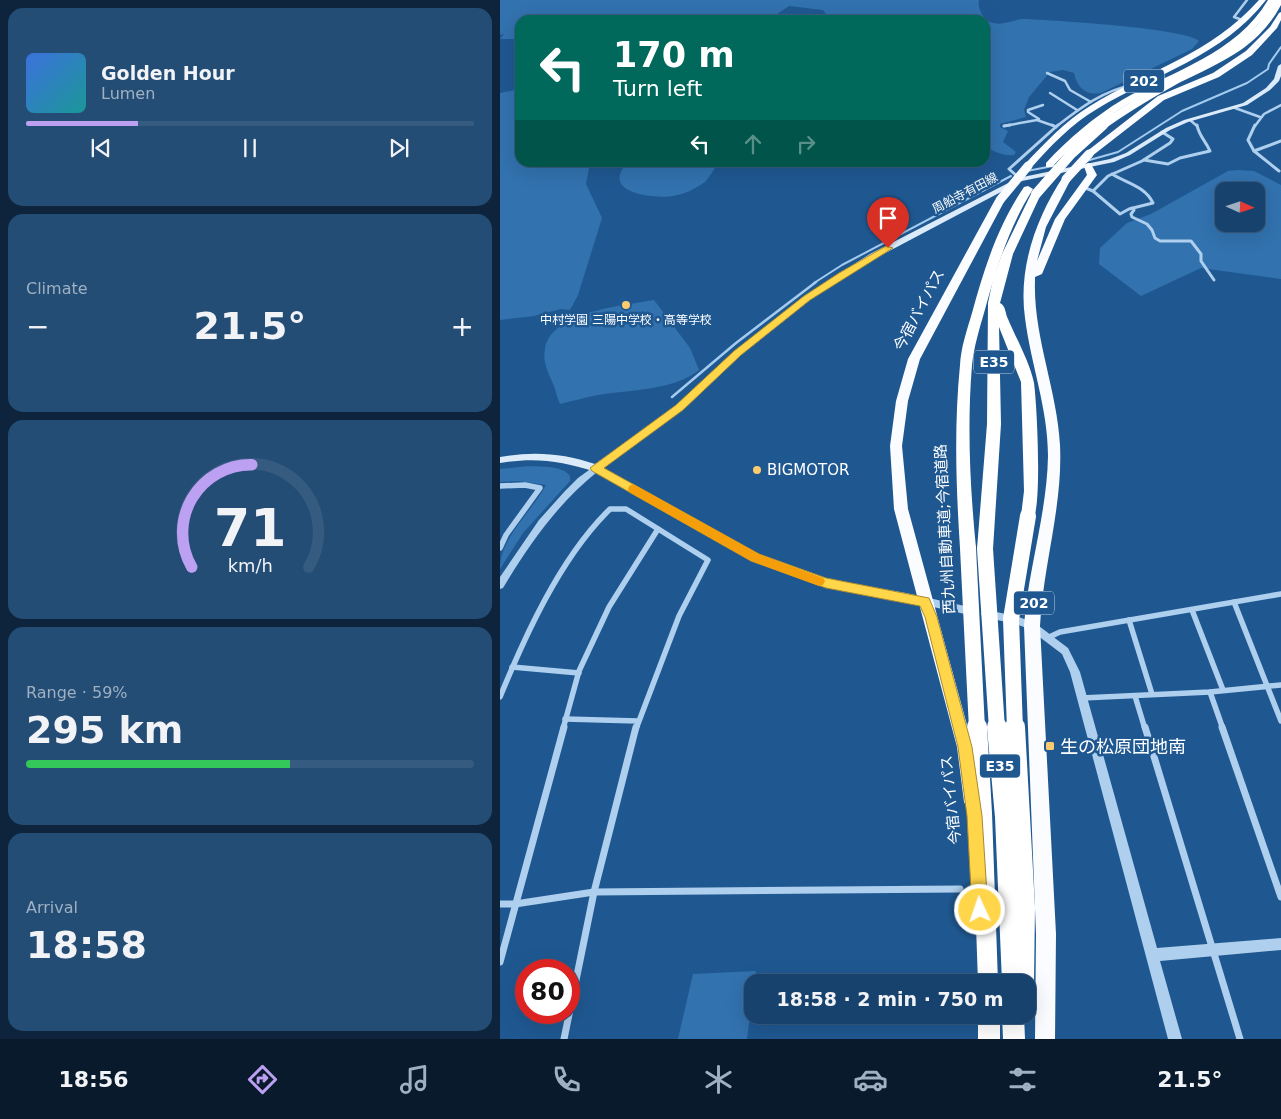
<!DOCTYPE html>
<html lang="en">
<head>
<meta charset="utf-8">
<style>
  body { margin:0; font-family:"DejaVu Sans","Noto Sans JP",sans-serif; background:#244d75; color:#f1f3f6; height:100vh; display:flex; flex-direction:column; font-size:19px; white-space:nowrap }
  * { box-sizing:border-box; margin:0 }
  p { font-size:16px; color:#9eb0c2 }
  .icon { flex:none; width:28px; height:28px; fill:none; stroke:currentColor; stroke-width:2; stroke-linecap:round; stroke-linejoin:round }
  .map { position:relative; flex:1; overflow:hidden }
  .sheet { display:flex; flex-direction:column; gap:8px; padding:8px; background:#0d243c; width:500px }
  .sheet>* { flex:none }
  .banner { position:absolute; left:15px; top:15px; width:475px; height:152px; border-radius:15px; box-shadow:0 5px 20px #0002,0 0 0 1px #365b80; background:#00695c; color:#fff; overflow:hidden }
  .needle { width:32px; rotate:93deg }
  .fabs { position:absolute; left:715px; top:182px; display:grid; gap:10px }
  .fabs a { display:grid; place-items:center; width:50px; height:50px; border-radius:10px; background:#17426d; box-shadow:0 5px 20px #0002,0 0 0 1px #365b80; font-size:25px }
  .speed { position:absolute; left:15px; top:959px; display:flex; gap:10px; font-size:25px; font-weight:700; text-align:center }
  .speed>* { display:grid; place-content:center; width:65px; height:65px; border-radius:50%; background:#17426d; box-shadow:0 5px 20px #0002,0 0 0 1px #365b80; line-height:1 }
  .speed .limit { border:8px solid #d22; background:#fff; color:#111 }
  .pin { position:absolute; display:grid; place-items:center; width:42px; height:42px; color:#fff; margin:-51px -21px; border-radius:50% 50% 50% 0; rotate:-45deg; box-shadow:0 0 5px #0007 }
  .pin .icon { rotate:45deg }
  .me { position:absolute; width:55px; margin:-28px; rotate:357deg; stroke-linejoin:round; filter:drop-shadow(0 0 4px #0008) }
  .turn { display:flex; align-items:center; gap:18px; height:105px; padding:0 15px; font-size:22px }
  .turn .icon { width:65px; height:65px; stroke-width:2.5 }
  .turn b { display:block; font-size:35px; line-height:42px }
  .lanes { display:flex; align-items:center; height:48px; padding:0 15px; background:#0003; justify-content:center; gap:25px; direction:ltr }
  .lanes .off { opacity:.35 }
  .big { font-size:38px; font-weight:800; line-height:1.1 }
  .sheet .card { flex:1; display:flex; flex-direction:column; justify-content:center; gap:8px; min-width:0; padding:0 18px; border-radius:15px; background:#244d75 }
  .sheet .dial { align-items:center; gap:0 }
  .dial svg { height:130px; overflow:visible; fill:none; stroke:#365b80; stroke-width:7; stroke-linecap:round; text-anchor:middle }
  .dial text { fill:#f1f3f6; stroke:none }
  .song { display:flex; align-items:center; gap:15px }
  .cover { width:60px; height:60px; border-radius:8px; background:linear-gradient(135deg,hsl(220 70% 55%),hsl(180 70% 35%)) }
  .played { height:5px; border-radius:2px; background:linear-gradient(90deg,#bca0f2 25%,#365b80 25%) }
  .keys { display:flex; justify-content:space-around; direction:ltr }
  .heat { display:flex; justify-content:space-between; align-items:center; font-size:28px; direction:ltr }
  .charge { height:8px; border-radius:4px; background:linear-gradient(90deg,#34c759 59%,#365b80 0) }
  .trip { position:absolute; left:244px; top:974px; width:292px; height:50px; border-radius:15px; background:#17426d; box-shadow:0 5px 20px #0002,0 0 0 1px #365b80; font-weight:800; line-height:50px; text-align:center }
  .dock { display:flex; height:80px; justify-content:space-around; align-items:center; background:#091a2c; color:#9eb0c2 }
  .dock .icon { width:35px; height:35px }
  .dock .active { color:#bca0f2 }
  .dock b { font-size:22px; color:#f1f3f6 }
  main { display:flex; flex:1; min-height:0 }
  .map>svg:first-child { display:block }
</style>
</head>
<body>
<main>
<section class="sheet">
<div class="card">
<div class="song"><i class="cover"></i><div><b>Golden Hour</b><p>Lumen</p></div></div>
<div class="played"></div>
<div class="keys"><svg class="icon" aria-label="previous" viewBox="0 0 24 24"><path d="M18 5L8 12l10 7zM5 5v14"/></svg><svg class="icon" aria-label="pause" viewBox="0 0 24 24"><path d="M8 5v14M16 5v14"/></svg><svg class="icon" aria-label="next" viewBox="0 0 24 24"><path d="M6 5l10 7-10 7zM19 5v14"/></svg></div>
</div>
<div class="card"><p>Climate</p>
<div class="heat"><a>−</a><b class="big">21.5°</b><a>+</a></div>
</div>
<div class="card dial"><svg viewBox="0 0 100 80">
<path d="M14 69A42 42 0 1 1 86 69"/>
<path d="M14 69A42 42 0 0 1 51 6" stroke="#bca0f2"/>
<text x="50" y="56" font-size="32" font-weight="700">71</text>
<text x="50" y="72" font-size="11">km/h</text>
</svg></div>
<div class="card"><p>Range · 59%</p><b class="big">295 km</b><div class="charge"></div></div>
<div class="card"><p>Arrival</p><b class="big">18:58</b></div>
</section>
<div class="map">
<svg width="781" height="1039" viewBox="0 0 781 1039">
  <rect width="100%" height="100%" fill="#1f5891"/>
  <!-- green -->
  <g fill="#3272af" fill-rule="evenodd">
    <path d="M0 0H479C477 7 483 19 490 22 502 27 513 19 524 19 550 20 685 28 699 41L692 49 601 93C585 96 577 87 574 73L563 70 550 72 529 97 524 110 526 117 500 124V127L508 131 503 142 516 152 514 155C503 156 493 152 485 145V20H320L327 15 323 10 289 6 268 20H161L145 16 122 20H20V39H0L4 34 0 35Z"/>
    <path d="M20 89V162L90 163 86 184 102 218 78 295 70 310 61 309 34 316 0 320V93Z"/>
    <path d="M127 163V162L218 163C214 169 210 177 205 182 195 189 185 194 173 196 154 199 100 193 127 163Z"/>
    <path d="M737 170 754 171 781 185V279L701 268 641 296 599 264 600 248 627 223 651 214 728 171ZM724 191H756V224H724Z"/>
    <path d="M154 300 190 348 199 370C175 390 129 390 98 395 86 397 73 401 60 404 57 398 56 392 54 386 49 374 42 362 45 349 51 311 123 306 154 300Z"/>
    <path d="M29 466C41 467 62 465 70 476V481L23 533 0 569C0 537 32 512 46 485L18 481 0 482V469Z"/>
    <path d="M256 971 255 982H252V1000L247 1039H178L193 974Z"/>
  </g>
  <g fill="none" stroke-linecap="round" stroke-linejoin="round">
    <!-- stream-far1 -->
    <g stroke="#a3cbef" stroke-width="2">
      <path d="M586 161 618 152 682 111 747 83 768 69 769 64 781 47"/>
      <path d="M527 171 558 165"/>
      <path d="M314 283 342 265 511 176"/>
    </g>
    <!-- stream -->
    <path stroke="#a3cbef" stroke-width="2.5" d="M172 397 236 343 316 282"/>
    <!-- minor-far3 -->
    <g stroke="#afcfee" stroke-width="2.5">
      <path d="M745 21 734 17 747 0"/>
      <path d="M547 73 565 81 570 90 591 102"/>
      <path d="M550 93 577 110"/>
      <path d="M735 108 760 117"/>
      <path d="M539 119 528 112V110L543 105"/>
      <path d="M690 120 697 126"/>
      <path d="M504 126 537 120 554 126"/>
      <path d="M557 126C580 108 604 90 633 85"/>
      <path d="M755 126 764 114 781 105"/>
    </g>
    <!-- minor-far2 -->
    <g stroke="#afcfee" stroke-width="3">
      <path d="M552 125 556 127"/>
      <path d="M755 125 748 140 754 151 779 171"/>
      <path d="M504 126 510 125"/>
      <path d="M754 151 781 141"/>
      <path d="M644 160 668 164 680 158 710 151C705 140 699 136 697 125"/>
      <path d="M519 178 509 169 558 125"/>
      <path d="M583 187 593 191 608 176 642 161 670 143 673 139 662 132"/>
      <path d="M593 191 620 214 629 209 653 203C645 186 626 183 612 174"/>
      <path d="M632 208 634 210 631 214 632 217 647 224 652 230 655 238 660 241H691L701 254V261L714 280"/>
    </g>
    <!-- minor-far1 -->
    <g stroke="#afcfee" stroke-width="5.5">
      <path d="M0 486 25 485 40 488 6 535 0 548"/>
      <path d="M734 602 781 721"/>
      <path d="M692 610 723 690"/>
      <path d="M629 620 652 694"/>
      <path d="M547 638 560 632 781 594"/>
      <path d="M12 667 79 673"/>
      <path d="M710 692 723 729"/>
      <path d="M635 696 645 729"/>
      <path d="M0 697C25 636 59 561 106 513L110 509H126L208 560 179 616 136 729"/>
      <path d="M582 698 710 692 781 685"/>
      <path d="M65 719 138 721"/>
      <path d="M63 729 79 671 109 607 158 529"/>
    </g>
    <!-- minor -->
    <g stroke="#afcfee" stroke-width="7">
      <path d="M645 727 740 1039"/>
      <path d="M722 727 781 897"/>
      <path d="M0 904H15L94 892 460 889"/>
      <path d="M0 962 64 727"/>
      <path d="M64 1039 94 892 136 727"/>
    </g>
    <!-- tertiary -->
    <g fill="#afcfee" fill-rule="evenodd">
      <path d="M96 465 258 555 326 579 406 593 474 608 477 609 479 612 477 615 474 616 406 601 326 587 252 561 97 472C57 504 29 545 3 588L0 589V577L39 520 65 491 78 478Z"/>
      <path d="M486 610 516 616 535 623 568 648 580 672 657 948 781 938V950L660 961 682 1039H668L570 672 562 654 529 629 516 624 483 617 481 614 483 611Z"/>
    </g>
    <!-- secondary -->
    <path fill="#dcebfa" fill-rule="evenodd" d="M781 64V76L779 81 770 90 747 105 688 122 670 130 630 155 614 162 522 181 376 258 310 300 241 355 183 409 99 471 96 472C61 461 36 457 0 463V457C33 451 63 453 95 464L177 405 235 351 304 296 370 254 518 178 610 159 626 153 666 128 684 120 743 103 766 88 774 79 778 66Z"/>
    <!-- trunk -->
    <g fill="#fafcff" fill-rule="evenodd">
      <path d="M759 0H766C723 56 655 74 597 109 571 124 551 146 531 168H525V164C545 143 565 121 590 106 650 69 710 55 759 0Z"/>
      <path d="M781 12V20L777 28 752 55 719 77 664 100 592 156H586V152L658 96 713 73 746 51 770 27 779 13Z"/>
      <path d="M588 163 591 164 597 175 565 219 542 274 535 277V280C533 336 557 389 560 445 563 506 543 565 540 626L556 934 555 1039H535L536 934 524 626C528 569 547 514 548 456 548 408 531 365 525 318 518 268 536 218 563 177H569L571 179 546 227 537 261 555 219 587 175 584 166Z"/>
      <path d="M500 197 505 200 420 359 408 401 402 446 408 509 473 747 482 802 479 808 473 811 467 808 464 802 457 747 394 509 390 446 396 401 408 359 495 200Z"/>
    </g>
    <!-- motorway -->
    <g fill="#fff" fill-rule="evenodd">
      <path d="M768 0H776C742 58 683 72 628 104 600 121 575 143 552 167H546V163C568 139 594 117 622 100 674 70 736 54 768 0Z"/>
      <path d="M528 186 533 189C509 227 496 269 484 313 479 330 474 347 472 365 467 426 470 487 476 548L473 552 468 554 463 552 460 548C456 487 454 426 460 365 461 347 467 330 472 313 484 269 498 225 524 187Z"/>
      <path d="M536 191 541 194 513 254 500 303C506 306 505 313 508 319 516 338 530 363 534 383 537 404 542 505 533 520L528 522 523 520 521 516 524 491 521 382 499 327 501 424 493 549 490 553 485 555 480 553 477 549 487 424 488 303 493 279 502 254 531 194Z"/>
      <rect x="478" y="1015" width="22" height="24"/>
      <path d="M502 1015H524L525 1039H503Z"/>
    </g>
    <!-- trunk-bridge -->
    <g stroke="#fafcff" stroke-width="9">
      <path d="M566 179 589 154"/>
      <path d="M500 200 528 166"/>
    </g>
    <!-- motorway-bridge-far3 -->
    <path stroke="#fff" stroke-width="8" d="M602 126C625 109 651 94 676 80 718 59 757 45 779 0"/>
    <!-- motorway-bridge-far2 -->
    <path stroke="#fff" stroke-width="10" d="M536 194 571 154 603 125"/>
    <!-- motorway-bridge-far1 -->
    <g stroke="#fff" stroke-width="16">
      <path d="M468 548 477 729"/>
      <path d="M485 549 497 729"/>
      <path d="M515 729 511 619 528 516"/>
    </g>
    <!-- motorway-bridge -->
    <g stroke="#fff" stroke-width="20">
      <path d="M477 727 482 813 488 982"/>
      <path d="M497 727 505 817 512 982"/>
      <path d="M515 727 525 907 524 982"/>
    </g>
  </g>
  <!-- route -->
  <path fill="#ffd54a" stroke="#a68a30" d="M386 246 393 248 310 300 241 355 183 410 104 468 259 554 326 578 429 598 437 617 472 747 482 816 488 910 486 916 480 918 475 916 472 910 467 816 458 747 425 617 420 606 326 588 251 561 92 471 90 468 176 405 234 351 304 296 339 273Z"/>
  <!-- slow -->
  <path fill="#f59e0b" d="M133 484 259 554 323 578 325 581 323 585 319 586 251 561 129 492 128 489 129 486Z"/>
  <!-- markers -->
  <g fill="#fcca6f" stroke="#1f5891" stroke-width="2">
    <circle cx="126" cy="305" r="5"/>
    <circle cx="257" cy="470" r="5"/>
    <rect x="545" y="741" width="10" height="10" rx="2.5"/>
  </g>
  <g text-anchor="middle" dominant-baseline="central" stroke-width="5" stroke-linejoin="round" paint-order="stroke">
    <!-- far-street labels -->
    <g font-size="12" fill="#fff" stroke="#1f5891">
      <text transform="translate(465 193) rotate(-28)">周船寺有田線</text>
    </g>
    <!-- far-poi labels -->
    <g font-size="12" fill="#fff" stroke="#1f5891">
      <text x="126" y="320">中村学園 三陽中学校・高等学校</text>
    </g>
    <!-- shield labels -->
    <g fill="#1f5891" stroke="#bccdde" stroke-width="1">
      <rect x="624" y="69.5" width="40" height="23" rx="4"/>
      <rect x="474" y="350.5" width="40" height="23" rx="4"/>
      <rect x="514" y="591.5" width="40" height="23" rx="4"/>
      <rect x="480" y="754.5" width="40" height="23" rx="4"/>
    </g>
    <g font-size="14" font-weight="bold" fill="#fff">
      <text x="644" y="81">202</text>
      <text x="494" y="362">E35</text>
      <text x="534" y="603">202</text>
      <text x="500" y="766">E35</text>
    </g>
    <!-- street labels -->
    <g font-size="15" fill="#fff" stroke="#1f5891">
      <text transform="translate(419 310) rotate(-62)">今宿バイパス</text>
      <text transform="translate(445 529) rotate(-93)">西九州自動車道;今宿道路</text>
      <text transform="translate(451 800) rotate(-96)">今宿バイパス</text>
    </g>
    <!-- poi labels -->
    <g font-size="15" fill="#fff" stroke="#1f5891" text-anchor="start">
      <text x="267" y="470">BIGMOTOR</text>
    </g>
    <!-- near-poi labels -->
    <g font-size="18" fill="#fff" stroke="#1f5891" text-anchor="start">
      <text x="560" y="746">生の松原団地南</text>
    </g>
  </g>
</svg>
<div class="fabs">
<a><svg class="needle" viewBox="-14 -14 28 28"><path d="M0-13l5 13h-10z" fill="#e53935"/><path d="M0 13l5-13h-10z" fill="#9eb0c2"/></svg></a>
</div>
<div class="speed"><div class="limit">80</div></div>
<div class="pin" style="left:388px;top:248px;background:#d93025"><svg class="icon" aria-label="arrive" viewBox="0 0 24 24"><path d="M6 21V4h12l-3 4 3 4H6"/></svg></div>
<svg class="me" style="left:480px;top:910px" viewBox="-20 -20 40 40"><circle r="17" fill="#ffd54a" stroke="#fff" stroke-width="3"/><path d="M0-11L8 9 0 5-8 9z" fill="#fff"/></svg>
<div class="trip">18:58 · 2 min · 750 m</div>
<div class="banner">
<div class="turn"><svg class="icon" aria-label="left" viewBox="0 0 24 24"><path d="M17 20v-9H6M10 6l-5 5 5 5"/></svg><div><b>170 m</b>Turn left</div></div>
<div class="lanes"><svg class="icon" aria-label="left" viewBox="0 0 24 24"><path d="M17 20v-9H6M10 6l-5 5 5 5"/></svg><svg class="icon off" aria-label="ahead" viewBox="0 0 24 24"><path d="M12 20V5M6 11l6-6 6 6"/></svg><svg class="icon off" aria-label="right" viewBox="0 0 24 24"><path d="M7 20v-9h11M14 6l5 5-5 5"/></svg></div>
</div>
</div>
</main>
<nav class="dock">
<b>18:56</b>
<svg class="icon active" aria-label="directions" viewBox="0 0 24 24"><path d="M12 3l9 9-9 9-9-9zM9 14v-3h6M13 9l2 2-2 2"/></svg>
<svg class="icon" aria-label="music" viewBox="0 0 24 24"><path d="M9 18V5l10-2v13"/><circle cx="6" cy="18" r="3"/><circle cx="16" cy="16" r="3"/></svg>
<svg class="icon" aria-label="phone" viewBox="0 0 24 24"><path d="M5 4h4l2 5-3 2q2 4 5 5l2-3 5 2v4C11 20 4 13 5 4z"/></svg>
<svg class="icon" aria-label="climate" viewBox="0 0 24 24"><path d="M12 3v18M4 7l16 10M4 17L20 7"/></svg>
<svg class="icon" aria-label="car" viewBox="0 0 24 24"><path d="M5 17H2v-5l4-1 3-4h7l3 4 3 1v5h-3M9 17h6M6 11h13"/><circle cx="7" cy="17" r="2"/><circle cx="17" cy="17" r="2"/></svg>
<svg class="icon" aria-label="filters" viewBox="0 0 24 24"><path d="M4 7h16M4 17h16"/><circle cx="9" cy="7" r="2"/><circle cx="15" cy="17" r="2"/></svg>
<b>21.5°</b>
</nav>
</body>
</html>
